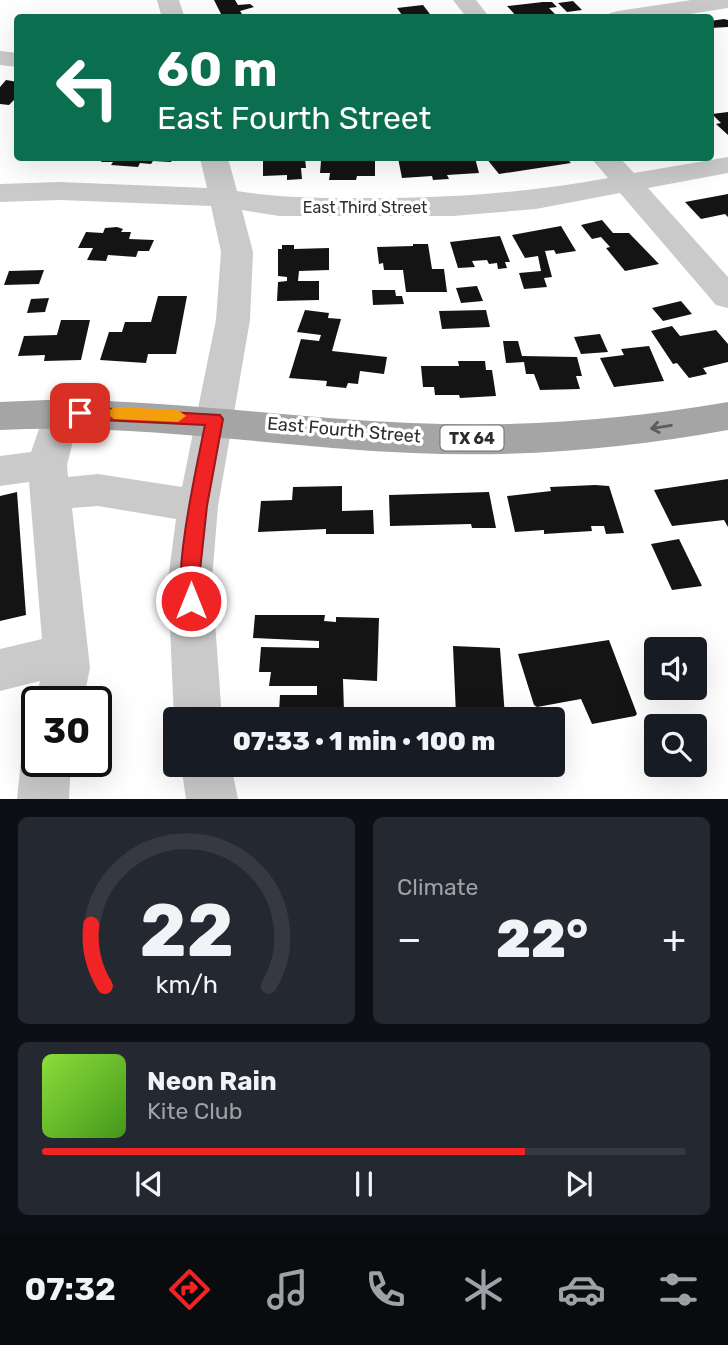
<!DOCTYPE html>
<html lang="en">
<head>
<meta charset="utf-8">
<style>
  body { margin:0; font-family:Rubik,sans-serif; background:#242831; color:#f1f3f6; height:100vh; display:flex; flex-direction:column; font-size:26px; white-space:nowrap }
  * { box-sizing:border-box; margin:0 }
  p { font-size:23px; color:#9ea1a6 }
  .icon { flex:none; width:38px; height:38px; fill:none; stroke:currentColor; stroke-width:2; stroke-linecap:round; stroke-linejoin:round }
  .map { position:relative; height:799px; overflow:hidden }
  .panel { display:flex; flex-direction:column; gap:18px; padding:18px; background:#0d0f14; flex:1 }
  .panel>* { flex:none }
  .top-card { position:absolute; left:14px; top:14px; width:700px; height:147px; border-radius:7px; box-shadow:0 7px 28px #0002; background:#0b6e4f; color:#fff; overflow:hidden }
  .buttons { position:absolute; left:644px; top:637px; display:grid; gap:14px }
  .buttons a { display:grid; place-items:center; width:63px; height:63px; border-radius:7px; background:#171b24; box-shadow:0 7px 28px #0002; font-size:35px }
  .speed { position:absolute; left:21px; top:686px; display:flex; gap:14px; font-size:35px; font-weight:700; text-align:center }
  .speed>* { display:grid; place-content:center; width:91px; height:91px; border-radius:50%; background:#171b24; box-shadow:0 7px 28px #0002; line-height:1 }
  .speed .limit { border:4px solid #111; border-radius:10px; background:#fff; color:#111 }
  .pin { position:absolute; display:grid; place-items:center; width:60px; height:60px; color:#fff; margin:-30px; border-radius:14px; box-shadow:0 4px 10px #0006 }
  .me { position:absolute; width:77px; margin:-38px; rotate:0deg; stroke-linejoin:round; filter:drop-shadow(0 0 5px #0008) }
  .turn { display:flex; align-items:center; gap:24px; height:147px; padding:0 28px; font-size:32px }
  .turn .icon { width:91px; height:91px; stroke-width:2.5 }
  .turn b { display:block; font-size:49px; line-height:60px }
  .big { font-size:52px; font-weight:800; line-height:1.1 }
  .panel .widget { flex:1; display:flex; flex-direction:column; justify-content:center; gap:10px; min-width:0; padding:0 24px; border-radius:10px; background:#242831 }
  .panel .dial { align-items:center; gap:0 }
  .dial svg { height:182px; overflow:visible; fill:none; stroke:#363941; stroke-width:7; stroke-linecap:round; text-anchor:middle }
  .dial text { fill:#f1f3f6; stroke:none }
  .song { display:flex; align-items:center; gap:21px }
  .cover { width:84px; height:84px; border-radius:10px; background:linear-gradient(135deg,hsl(90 70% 55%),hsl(100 70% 35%)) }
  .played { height:7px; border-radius:4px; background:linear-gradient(90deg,#f02325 75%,#363941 75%) }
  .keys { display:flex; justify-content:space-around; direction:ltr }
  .heat { display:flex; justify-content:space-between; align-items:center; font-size:38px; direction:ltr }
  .panel .tiles { flex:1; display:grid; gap:18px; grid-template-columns:1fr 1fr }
  .widget:last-child { grid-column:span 2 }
  .trip { position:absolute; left:163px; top:707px; width:402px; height:70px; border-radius:7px; background:#171b24; box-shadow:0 7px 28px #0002; font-weight:800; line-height:70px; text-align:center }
  .dock { display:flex; height:112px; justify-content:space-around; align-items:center; background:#090b0e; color:#9ea1a6 }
  .dock .icon { width:49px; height:49px }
  .dock .current { color:#f02325 }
  .dock b { font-size:32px; color:#f1f3f6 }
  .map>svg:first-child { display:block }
</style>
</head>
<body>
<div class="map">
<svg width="728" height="799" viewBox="0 0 728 799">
  <rect width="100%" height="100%" fill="#fff"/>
  <!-- building -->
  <g fill="#141414">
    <path d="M214 0H235L238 5 250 4 254 7 240 11 242 14H236L240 18H223Z"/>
    <path d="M573 1 582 10 567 12 558 3Z"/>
    <path d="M543 2H552L557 7 549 8 555 14 517 17 507 6Z"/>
    <path d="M423 5 433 18H404L397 8Z"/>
    <path d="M724 19 728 20V27L710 28V21Z"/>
    <path d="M6 80 18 82V96L9 105 0 104V87Z"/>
    <path d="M728 112V135L716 124 721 123 712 114Z"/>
    <path d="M103 158H173L171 162 153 161 151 164 140 163 138 167 111 165 113 162H101Z"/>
    <path d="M263 158H305L306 168H301L302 179 287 180V175L263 176Z"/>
    <path d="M398 158H475L479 173 447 175 449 179 433 180 432 176 402 178Z"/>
    <path d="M486 158H566L571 163 499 174Z"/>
    <path d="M342 160 375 161V176H357L356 180H329L330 173H320L321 161Z"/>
    <path d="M728 194V217L725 214 701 219 685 202Z"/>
    <path d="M602 220 613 233H629L659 264 625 271 606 248 610 247 601 237 592 239 581 225Z"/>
    <path d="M561 226 576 251 556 254 554 250 545 251 552 277 544 278 547 287 524 289 519 273 541 271 538 256 525 258 512 235Z"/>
    <path d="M117 227 123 229 121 232H131L129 239 154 240 149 251H138L136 257 108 255 106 261 87 260 93 248H78L86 232 103 233 105 228Z"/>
    <path d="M500 236 510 262H505L507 268 498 269 497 263 489 264 487 260 472 261 475 267 458 268 450 242Z"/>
    <path d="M413 244H428L432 269H444L447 292H406L403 270H384L383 263 379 264 377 247 413 246Z"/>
    <path d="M282 245H294V249L329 248V270L299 271 298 281H319V300L277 301 278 282 287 281V277L278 276V249H282Z"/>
    <path d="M44 270 39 284 4 285 9 271Z"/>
    <path d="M477 286 483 301 461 303 456 288Z"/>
    <path d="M372 290H395L396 296H402L404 304 373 305Z"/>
    <path d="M158 296H187L176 354H148L146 363 100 360 109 332H122L125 322H151Z"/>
    <path d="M49 298 45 312 27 313 31 299Z"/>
    <path d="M681 301 692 314 663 321 652 308Z"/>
    <path d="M305 310 329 313 328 318 341 319 332 351 387 357 384 374 360 371 358 384 348 383 346 388 326 386 327 381 289 378 301 339 319 341 321 335 297 332Z"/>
    <path d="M486 310 490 327 442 329 439 311Z"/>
    <path d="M61 320H90L81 360 44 361 45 355 18 356 24 336 57 335Z"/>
    <path d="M672 326 680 336 716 330 728 344V362L703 368 707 374 689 378 677 363 673 364 651 331Z"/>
    <path d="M600 334 608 352 581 354 574 337Z"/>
    <path d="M503 341H518L522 356 577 357 582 376H576L580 389 540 390 534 374H526L524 362 506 363Z"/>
    <path d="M649 346 664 381 614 387 600 358 624 355 621 349Z"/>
    <path d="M458 361H485L486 370H492L496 396 460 398 459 395H435L434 387H423L421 366H459Z"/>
    <path d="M728 479V527L724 520 672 526 654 490Z"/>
    <path d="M595 485 609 486 624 533 606 534 604 526H591L592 531 544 534V530L515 532 507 496 551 491 550 487Z"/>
    <path d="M342 486V511L373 510 374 534H326V529L258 532 261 501 292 500 293 487Z"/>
    <path d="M17 492 26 615 0 621V496Z"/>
    <path d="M489 492 496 528H472L471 524 390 526 389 495Z"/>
    <path d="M679 539 702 586 672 590 651 544Z"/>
    <path d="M255 615H325L324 621 336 622V617L379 618 377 681 343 679 344 712H279L280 695H317V686H269L271 672H259L261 647 319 648V641L253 638Z"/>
    <path d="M609 640 637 714 635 716 592 724 581 699 537 707 534 705 518 654Z"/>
    <path d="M453 646 500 648 505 717 456 715Z"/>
  </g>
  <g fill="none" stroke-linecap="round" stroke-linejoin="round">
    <!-- minor -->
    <g fill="#cacaca" fill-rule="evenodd">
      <path d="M157 0H179L185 18H162Z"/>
      <path d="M453 0H476L490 18H467Z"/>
      <path d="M691 0H728V8L665 18H607L610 13 618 11Z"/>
      <path d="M0 51 18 53V67L0 65Z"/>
      <path d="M728 157V173L648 188 728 277V308L716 305 620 193 536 209 453 216H279L242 210 253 252 250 320 218 506 212 580 222 719H175V722L174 719 168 580 176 519 98 506 72 508 90 668 83 702H37V706L35 702 40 681 0 691V649L42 639 29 482 0 486V456L31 452 48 403 61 399 74 403 80 413 67 465 68 477 98 474 182 487 216 320 221 252 211 206 60 200 0 202V184L60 182 207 188 200 158H228L237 191C281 198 324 198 369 198 453 198 525 193 608 178L591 158H620L634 173Z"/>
      <path d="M37 740V761H71L69 799H17L21 761 28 744Z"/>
      <path d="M181 765H231L238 799H186Z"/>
    </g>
    <!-- major -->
    <path fill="#a5a5a5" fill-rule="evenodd" d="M46 400C168 399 289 418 411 423 518 428 623 420 728 402V430C623 449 518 458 412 453 273 447 140 423 0 430V402Z"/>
  </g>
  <!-- one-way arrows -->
  <defs><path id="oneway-shaft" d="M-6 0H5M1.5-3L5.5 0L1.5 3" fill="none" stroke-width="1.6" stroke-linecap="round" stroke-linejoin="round" transform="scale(1.75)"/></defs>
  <use stroke="#5d5d5d" href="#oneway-shaft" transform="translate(661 427) rotate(171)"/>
  <!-- route -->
  <path fill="#f02325" stroke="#9c1718" stroke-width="2" d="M80 407 220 415 223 419 207 506 199 580 201 601 198 607 191 610 184 607C171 579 198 460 205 425L80 419 72 413Z"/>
  <!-- slow -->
  <path fill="#f59e0b" d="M114 407 178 410 186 416 178 422 114 419 106 413Z"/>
  <g text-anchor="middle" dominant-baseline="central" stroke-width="7" stroke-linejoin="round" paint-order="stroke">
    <!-- far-street labels -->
    <g font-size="16" fill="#2d2d2d" stroke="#fff">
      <text x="365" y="207">East Third Street</text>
    </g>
    <!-- shield labels -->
    <rect fill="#fff" stroke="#6c6c6c" stroke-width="2" x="440.5" y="425.5" width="63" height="25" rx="5"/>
    <g font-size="16" font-weight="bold" fill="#2d2d2d">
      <text x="472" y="438">TX 64</text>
    </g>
    <!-- street labels -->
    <g font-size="18" fill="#2d2d2d" stroke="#fff">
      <text transform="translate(344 430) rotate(5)">East Fourth Street</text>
    </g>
  </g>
</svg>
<div class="buttons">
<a><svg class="icon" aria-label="sound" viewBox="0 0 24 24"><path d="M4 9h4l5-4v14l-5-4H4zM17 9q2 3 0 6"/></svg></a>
<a><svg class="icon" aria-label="search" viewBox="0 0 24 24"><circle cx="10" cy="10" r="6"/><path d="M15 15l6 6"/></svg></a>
</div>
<div class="speed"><div class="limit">30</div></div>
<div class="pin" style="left:80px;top:413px;background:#d93025"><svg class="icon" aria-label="arrive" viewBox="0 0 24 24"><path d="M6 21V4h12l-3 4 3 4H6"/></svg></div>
<svg class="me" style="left:191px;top:601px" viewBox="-20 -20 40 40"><circle r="17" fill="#f02325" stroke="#fff" stroke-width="3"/><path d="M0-11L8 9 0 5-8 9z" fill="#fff"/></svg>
<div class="trip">07:33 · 1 min · 100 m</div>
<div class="top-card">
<div class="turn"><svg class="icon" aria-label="left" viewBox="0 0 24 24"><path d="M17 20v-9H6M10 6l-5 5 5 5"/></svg><div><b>60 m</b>East Fourth Street</div></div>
</div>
</div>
<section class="panel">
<div class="tiles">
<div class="widget dial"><svg viewBox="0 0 100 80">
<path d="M14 69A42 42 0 1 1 86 69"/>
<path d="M14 69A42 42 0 0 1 8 42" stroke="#f02325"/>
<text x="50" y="56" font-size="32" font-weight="700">22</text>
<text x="50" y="72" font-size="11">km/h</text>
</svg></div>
<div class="widget"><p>Climate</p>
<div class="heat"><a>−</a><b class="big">22°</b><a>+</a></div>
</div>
<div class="widget">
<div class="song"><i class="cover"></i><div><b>Neon Rain</b><p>Kite Club</p></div></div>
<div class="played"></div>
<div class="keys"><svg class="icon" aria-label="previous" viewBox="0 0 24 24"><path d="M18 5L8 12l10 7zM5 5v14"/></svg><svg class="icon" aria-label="pause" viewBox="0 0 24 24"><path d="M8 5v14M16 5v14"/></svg><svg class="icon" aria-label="next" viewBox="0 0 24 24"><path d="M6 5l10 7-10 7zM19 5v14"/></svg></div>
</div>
</div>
</section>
<nav class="dock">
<b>07:32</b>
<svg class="icon current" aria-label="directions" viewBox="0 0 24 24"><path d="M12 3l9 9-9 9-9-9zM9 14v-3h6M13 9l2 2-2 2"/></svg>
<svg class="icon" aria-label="music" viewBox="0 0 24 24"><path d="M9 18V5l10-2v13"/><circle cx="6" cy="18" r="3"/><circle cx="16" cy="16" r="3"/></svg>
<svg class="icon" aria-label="phone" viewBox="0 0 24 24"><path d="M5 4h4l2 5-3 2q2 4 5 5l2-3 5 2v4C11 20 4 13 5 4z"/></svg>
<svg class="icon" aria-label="climate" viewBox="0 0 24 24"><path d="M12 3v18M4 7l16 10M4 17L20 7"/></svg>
<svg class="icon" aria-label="car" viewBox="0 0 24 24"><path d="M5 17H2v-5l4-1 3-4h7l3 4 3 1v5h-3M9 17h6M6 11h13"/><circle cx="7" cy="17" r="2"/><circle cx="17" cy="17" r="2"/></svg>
<svg class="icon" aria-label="filters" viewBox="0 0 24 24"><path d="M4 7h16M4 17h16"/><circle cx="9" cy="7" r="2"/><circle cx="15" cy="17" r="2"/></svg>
</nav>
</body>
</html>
